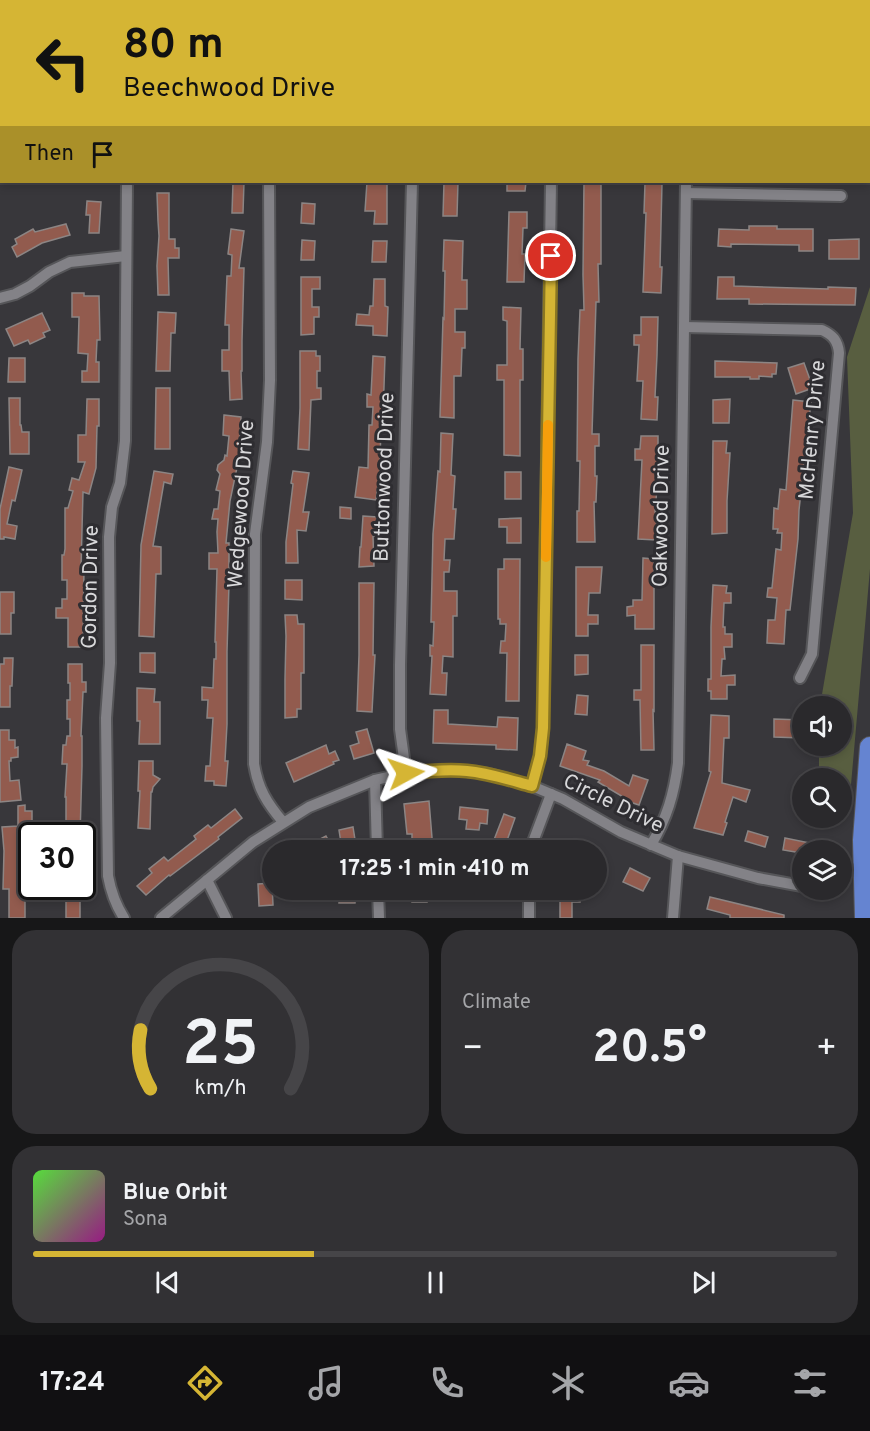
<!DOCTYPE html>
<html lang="en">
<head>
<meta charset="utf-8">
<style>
  body { margin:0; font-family:Overpass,sans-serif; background:#323134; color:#f1f3f6; height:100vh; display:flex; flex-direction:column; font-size:22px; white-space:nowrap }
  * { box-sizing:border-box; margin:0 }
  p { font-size:20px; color:#a5a6a9 }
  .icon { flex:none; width:33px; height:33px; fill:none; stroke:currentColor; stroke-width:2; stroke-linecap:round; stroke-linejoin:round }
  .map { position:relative; height:918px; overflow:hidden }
  .details { display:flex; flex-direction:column; gap:12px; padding:12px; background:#171718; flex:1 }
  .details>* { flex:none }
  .guide { position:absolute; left:0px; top:0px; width:870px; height:183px; box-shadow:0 3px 9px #0003,0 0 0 2px #464548; background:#d5b534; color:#111; overflow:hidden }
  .buttons { position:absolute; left:792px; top:696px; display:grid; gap:12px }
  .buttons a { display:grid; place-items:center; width:60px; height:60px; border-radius:50%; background:#2a292c; box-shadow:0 3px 9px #0003,0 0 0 2px #464548; font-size:30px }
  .speed { position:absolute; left:18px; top:822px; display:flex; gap:12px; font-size:30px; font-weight:700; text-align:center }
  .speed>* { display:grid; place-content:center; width:78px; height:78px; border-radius:50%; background:#2a292c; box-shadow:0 3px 9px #0003,0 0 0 2px #464548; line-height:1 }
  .speed .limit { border:3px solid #111; border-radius:9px; background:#fff; color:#111 }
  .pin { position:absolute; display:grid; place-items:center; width:51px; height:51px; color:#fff; margin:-26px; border:3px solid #fff; border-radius:50%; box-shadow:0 2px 6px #0007 }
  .me { position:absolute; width:66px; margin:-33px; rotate:85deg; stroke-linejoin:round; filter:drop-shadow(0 0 4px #0008) }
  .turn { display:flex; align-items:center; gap:21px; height:126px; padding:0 24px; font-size:27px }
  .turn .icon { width:78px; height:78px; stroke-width:2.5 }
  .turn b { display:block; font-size:42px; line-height:51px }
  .then { display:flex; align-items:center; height:57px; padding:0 24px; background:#0003; gap:12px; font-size:22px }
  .big { font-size:45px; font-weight:700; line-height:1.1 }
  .details .tile { flex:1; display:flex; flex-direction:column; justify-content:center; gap:9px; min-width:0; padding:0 21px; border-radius:24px; background:#323134 }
  .details .dial { align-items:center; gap:0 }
  .dial svg { height:156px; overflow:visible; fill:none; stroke:#464548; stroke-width:7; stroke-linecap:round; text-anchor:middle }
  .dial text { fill:#f1f3f6; stroke:none }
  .song { display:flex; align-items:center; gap:18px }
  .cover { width:72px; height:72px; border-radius:9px; background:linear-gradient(135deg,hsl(110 70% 55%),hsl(310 70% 35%)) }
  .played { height:6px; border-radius:3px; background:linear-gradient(90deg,#d5b534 35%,#464548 35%) }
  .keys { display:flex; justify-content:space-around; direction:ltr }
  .heat { display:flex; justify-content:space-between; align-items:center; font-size:33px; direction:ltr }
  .details .tiles { flex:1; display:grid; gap:12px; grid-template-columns:1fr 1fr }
  .tile:last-child { grid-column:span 2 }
  .trip { position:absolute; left:262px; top:840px; width:345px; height:60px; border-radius:30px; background:#2a292c; box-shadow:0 3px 9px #0003,0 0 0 2px #464548; font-weight:700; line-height:60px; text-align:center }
  .menu { display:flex; height:96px; justify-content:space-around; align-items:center; background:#111012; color:#a5a6a9 }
  .menu .icon { width:42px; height:42px }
  .menu .selected { color:#d5b534 }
  .menu b { font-size:27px; color:#f1f3f6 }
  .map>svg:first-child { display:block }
</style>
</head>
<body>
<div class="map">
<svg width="870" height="918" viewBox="0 0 870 918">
  <rect width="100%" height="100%" fill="#38373b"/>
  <!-- green -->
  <path fill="#585e40" d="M870 287V569L850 796 842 793V778H819V746H842V706H820L853 513 847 357Z"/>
  <!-- building -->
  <g fill="#925b4e" stroke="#8c8584" stroke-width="1.5">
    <path d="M233 182H244L243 213H232Z"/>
    <path d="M367 182H387V224H374L375 211H365Z"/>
    <path d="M444 182H458L457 216H443Z"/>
    <path d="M507 182H526L525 191H507Z"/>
    <path d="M584 182H601V264H598L599 302H596L592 434H599V446H595V476H597L596 502H594L595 542H577V511H579L580 461H577L578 359 580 310H584L583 275Z"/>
    <path d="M645 183H662L660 267H662L661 293 643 292 646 213H644Z"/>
    <path d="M157 193H169V239H175V248H179V258H168L169 295H158L157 266 159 236 158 221Z"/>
    <path d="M87 201 101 202 99 233H89L90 215H86Z"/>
    <path d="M302 203 315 204 314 224 301 223Z"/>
    <path d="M509 212H527V228H523L522 254H525L524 282H507Z"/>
    <path d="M66 224 70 235 42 243 17 257 12 247 17 244 15 239 33 229 35 232Z"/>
    <path d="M749 226H777V229H813V251H799V245L731 244V247L718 246 719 229 749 230Z"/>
    <path d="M231 229 244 231 239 268H244L242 341V371H241L242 399 230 400 229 371H222V350H229V325H225L227 276H231L232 255 228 254Z"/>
    <path d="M859 239V259H829V240Z"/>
    <path d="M302 240 315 241 314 260H301Z"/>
    <path d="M444 240 463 241 462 280H467V309H455V332H465V348H462L461 376H454V418L440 417 443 318 444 319 445 271H443Z"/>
    <path d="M373 241H387L386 262H372Z"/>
    <path d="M301 277H320V289H312V307H319V317H314V334L301 335Z"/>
    <path d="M718 277H734V286L828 289V287L856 288 855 305 749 304V299H717Z"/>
    <path d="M374 279H385V306L388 307 387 336 373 335V326L356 325 357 314 369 315 370 306H373Z"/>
    <path d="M72 293H84V296H99L100 340H97L96 362H99V382H82V371H87L88 354 78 353 79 317H72Z"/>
    <path d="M503 307 521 308 520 349H523V380H520V456L504 455V380H497V365H507V321L503 320Z"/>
    <path d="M158 312 176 313 175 333H171L170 371H156Z"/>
    <path d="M42 313 50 330 43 333 45 337 30 344 28 340 14 346 6 329Z"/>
    <path d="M641 317H658L657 355 655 397H658L657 420 641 419 643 381H637L639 345H634V335H641Z"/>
    <path d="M300 351H316V356H320V371H317V388H321V399L311 400 309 450 298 449 300 408Z"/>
    <path d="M373 356 385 357 383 416H381L380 470 376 500 355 497 359 467 368 468 369 425H372L373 407H367V394L371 395Z"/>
    <path d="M9 358H25V382H8Z"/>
    <path d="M715 361 777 363 776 374H772V377L759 376V379H750V377H715Z"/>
    <path d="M804 363 813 388 796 394 788 368Z"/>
    <path d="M156 388H170V449H155Z"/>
    <path d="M9 398H20V425H21L22 432H29V454H10Z"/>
    <path d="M87 399H99V426H97L96 468 89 494 83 492 81 567H84L83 647H68V618H56V608H62V599H67V580H62V555H64L65 549V508H68L73 491 69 490 72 478 79 480 85 462H78V435H86Z"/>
    <path d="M730 399 729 423H713V400Z"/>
    <path d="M793 400 811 402 799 510 798 539 790 610H786L784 644 767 643 768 620H775L777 598 767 597 768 588H772L776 549 781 550 782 533H777L778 529H773L774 508 778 509 780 489 786 490Z"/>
    <path d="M224 415 241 417 239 458 230 501 226 543H229V584L227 652V724L225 761H228L226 786 214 785V781H205L206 766H210L213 718H207L208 700H202V687L213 688 214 659H216V642H215L217 569H209V553H218L217 532 218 519H212L214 509H218L220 491 216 490 220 474 217 470 218 465 224 460 225 455 227 456 229 436 223 435Z"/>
    <path d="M441 433 453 434 451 475 455 476 453 509H456L454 539H445L444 560H450L449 572H444V591H457V616H453V657L443 656 442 673H447L446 695 430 694 432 656H430V645L433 646 434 622H431L433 534 438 471 440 472Z"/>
    <path d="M641 436H658V476L655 512H657L656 540 638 539 642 460H635V449H640Z"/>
    <path d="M713 441H727L726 453H730L727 501V533L712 534Z"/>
    <path d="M9 467 22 470 15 501 12 500 7 524 17 526 15 539 4 537V539H0V509Z"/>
    <path d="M154 471 173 474 171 484 164 482 153 546 161 547V574H156L154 637 139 636 141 545Z"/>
    <path d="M293 471 309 473 303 512H309L306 531 297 530 298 563H286V542L293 484 291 483Z"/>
    <rect x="505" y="472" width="16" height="27"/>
    <path d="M340 507 351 508V519L340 518Z"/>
    <path d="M363 516 377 517 375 536H373L374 566 359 567 360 547H361Z"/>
    <path d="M521 518V543H507V527H499V519Z"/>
    <path d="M643 558 654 559V629H635V615L627 616V607L633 606V600H642Z"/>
    <path d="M504 559H520L519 701H506L507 653H500L501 641H505L506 624H500V619H498V569H504Z"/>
    <path d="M576 567H602L600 593H589L588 615H598V624H588V636H576Z"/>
    <path d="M285 580H302V600L285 599Z"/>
    <path d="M359 583H374L373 655H375L372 712 357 711 359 655Z"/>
    <path d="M713 585 727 586 726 593H731V603H724L723 627H725V634H732V647H724L725 659H722L721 676 735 675V685H727V699H711V691H708V679H711V627Z"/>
    <path d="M0 592H14V613H11V634H0Z"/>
    <path d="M285 615H297L298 624H304V673H301V709H297V717L285 718V679L286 636Z"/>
    <path d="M641 645H654V711L653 710 654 750H641L640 700H634V690H641Z"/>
    <path d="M140 653H155V673L140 672Z"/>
    <path d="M575 655H588V674L575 675Z"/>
    <path d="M4 658H13L12 686H10V707H0V664H4Z"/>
    <path d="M68 664H82V682H86V692H83L81 736H82V766L80 836H66V797H65L67 764H62L63 745H66L67 736H70V719H67V700H70V683H68Z"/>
    <path d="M137 688 155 689 154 702H160V744H139L140 721H137Z"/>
    <path d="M577 695 588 696 587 715 575 714Z"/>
    <path d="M434 710H448V724L497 727 498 717 518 718 517 750 496 749V745L433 743Z"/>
    <path d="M711 715 729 716V738H724L722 783 750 790 746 802 733 797 725 822 727 823 723 835 694 828 711 772 709 771Z"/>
    <path d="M774 719 802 720V738L774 737Z"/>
    <path d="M367 729 374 753 354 759 350 746 359 743 356 732Z"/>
    <path d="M0 730H9V740H15V748L18 747V757L11 758V761H9L10 781 19 780 21 800 0 802Z"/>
    <path d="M567 744 586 751 583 760 589 761 587 765 604 771 629 786 633 775 648 780 639 805 624 800 625 798 598 782 600 780 560 766Z"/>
    <path d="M326 745 329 754 335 751 339 760 333 762 334 764 294 782 286 763Z"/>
    <path d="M139 761H153V775L160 779 153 787 152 792H151L150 829 138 828 140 791H138Z"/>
    <path d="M429 801 433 850H412V834H407L404 804Z"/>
    <path d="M25 805V811H32V823H26L27 839H22L23 858H25L24 869H22V896H25V918H9V889H3L4 851 2 827 18 826V806Z"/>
    <path d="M460 807 488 810 487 824 480 823 479 830 466 829 467 820 459 819Z"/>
    <path d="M235 809 242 818 218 837 219 839 170 876 169 875 146 895 137 886 152 873 149 869 164 857 168 861 196 839 194 836 208 825 211 828Z"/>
    <path d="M504 814 515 818 504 849 492 845Z"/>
    <path d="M353 827 356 846 342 849 339 830Z"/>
    <path d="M748 831 768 837 765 847 745 841Z"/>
    <path d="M326 836 334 850H299Z"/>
    <path d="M785 838 810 843 809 850H802V853L783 850Z"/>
    <path d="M571 839 590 850H564Z"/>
    <path d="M630 868 650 878 643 891 623 882Z"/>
    <path d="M272 883 273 905 259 906 258 884Z"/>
    <path d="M340 890H356L355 903H339Z"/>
    <rect x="412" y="890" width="15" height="12"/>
    <path d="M560 890H577V893L580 892V902H572V918H560Z"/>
    <rect x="66" y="894" width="14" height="24"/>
    <path d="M710 897 784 915V918H730V915L707 909Z"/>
  </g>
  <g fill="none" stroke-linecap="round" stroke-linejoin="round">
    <defs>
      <g id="minor">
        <path d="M271 2V0"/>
        <path d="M415 2V0"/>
        <path d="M553 2V0"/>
        <path d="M690 2V0"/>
        <path d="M0 111H2"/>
        <path d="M269 182 270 380 267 442 255 534 254 764C258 789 267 803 283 822"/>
        <path d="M686 193 841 196"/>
        <path d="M0 298 15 294 30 286 49 272 70 262 126 256"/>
        <path d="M684 327 822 330C833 335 838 341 839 353L812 654 800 678"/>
        <path d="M406 773 400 729V665L412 182"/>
        <path d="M375 780 377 850"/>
        <path d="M532 786 540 756 543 728 551 182"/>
        <path d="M651 845C667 818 674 794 678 763L686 182"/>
        <path d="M530 850 551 794"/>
        <path d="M207 880 226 918"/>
        <path d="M378 890 379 918"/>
        <path d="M529 890V918"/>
        <path d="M821 890 829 891"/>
        <path d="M124 918C115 904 111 892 108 876L106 718 110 663 109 537 112 507 120 483 125 441 127 182"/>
        <path d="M161 918 253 842 309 807 375 780 406 773 443 770 466 771 489 774 532 786 563 799 621 832 678 856 758 878 802 886"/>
        <path d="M673 918 678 856"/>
      </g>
      <path id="motorway" d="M865 918 863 840 870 747"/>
    </defs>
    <!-- minor casing -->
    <use href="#minor" stroke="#565659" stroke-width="14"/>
    <!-- motorway casing -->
    <use href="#motorway" stroke="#565659" stroke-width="22"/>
    <!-- minor -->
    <use href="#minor" stroke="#838287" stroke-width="10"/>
    <!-- motorway -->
    <use href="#motorway" stroke="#6584d1" stroke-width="20"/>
  </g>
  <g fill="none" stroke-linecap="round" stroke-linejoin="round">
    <defs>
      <path id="route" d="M406 773C426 771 447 769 467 771 489 773 510 780 532 786L540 756 543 728 551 256"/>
    </defs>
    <!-- route casing -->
    <use href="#route" stroke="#8a7622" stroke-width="15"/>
    <!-- route -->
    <use href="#route" stroke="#d5b534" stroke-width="10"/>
    <!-- slow -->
    <path stroke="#f59e0b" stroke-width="10" d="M546 557 548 425"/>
  </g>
  <g text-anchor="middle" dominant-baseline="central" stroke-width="6" stroke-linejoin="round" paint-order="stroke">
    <!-- street labels -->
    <g font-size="21" fill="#d8d8da" stroke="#2e2d31">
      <text transform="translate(813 430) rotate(-85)">McHenry Drive</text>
      <text transform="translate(385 477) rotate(-88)">Buttonwood Drive</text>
      <text transform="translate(242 504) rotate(-86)">Wedgewood Drive</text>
      <text transform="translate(662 516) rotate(-89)">Oakwood Drive</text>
      <text transform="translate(91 587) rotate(-89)">Gordon Drive</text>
      <text transform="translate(613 804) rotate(26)">Circle Drive</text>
    </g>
  </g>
</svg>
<div class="buttons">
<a><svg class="icon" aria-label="sound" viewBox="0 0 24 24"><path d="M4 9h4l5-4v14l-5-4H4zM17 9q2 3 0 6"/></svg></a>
<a><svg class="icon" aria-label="search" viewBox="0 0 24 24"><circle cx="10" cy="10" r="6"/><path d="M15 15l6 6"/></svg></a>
<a><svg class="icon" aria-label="layers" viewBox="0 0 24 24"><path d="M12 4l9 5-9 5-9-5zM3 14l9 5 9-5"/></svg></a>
</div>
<div class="speed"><div class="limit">30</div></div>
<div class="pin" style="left:551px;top:256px;background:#d93025"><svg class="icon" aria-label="arrive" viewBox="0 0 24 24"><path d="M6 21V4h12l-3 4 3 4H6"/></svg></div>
<svg class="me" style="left:406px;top:773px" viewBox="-20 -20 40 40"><path d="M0-17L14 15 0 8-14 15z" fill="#d5b534" stroke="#fff" stroke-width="4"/></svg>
<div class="trip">17:25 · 1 min · 410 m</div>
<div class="guide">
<div class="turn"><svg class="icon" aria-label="left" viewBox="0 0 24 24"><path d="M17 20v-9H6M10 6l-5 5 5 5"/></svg><div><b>80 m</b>Beechwood Drive</div></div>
<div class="then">Then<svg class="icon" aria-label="arrive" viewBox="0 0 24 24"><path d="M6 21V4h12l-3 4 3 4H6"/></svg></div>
</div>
</div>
<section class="details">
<div class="tiles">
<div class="tile dial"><svg viewBox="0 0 100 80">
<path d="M14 69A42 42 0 1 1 86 69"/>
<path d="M14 69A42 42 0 0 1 9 39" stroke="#d5b534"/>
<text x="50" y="56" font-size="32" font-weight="700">25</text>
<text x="50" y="72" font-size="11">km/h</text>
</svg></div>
<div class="tile"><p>Climate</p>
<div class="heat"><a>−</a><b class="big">20.5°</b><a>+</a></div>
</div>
<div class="tile">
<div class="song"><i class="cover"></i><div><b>Blue Orbit</b><p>Sona</p></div></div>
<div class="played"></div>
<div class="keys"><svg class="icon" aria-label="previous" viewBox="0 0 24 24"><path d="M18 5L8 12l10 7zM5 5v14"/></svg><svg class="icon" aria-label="pause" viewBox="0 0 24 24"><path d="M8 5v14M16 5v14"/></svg><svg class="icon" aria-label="next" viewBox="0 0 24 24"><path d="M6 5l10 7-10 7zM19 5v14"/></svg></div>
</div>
</div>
</section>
<nav class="menu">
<b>17:24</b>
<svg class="icon selected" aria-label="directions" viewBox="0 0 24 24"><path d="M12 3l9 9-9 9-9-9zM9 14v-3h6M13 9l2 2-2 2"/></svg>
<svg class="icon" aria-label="music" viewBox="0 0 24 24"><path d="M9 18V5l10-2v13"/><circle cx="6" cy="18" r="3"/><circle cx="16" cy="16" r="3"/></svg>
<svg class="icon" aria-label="phone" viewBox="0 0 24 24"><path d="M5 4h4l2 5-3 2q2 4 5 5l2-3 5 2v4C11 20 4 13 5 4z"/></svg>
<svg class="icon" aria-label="climate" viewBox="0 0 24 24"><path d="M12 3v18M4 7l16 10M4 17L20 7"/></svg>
<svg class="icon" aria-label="car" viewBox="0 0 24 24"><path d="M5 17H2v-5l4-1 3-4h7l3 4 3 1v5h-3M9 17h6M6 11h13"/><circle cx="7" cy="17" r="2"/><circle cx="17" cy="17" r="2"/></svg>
<svg class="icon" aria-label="filters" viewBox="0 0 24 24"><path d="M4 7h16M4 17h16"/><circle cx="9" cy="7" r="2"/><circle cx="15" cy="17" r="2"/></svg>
</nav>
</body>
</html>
